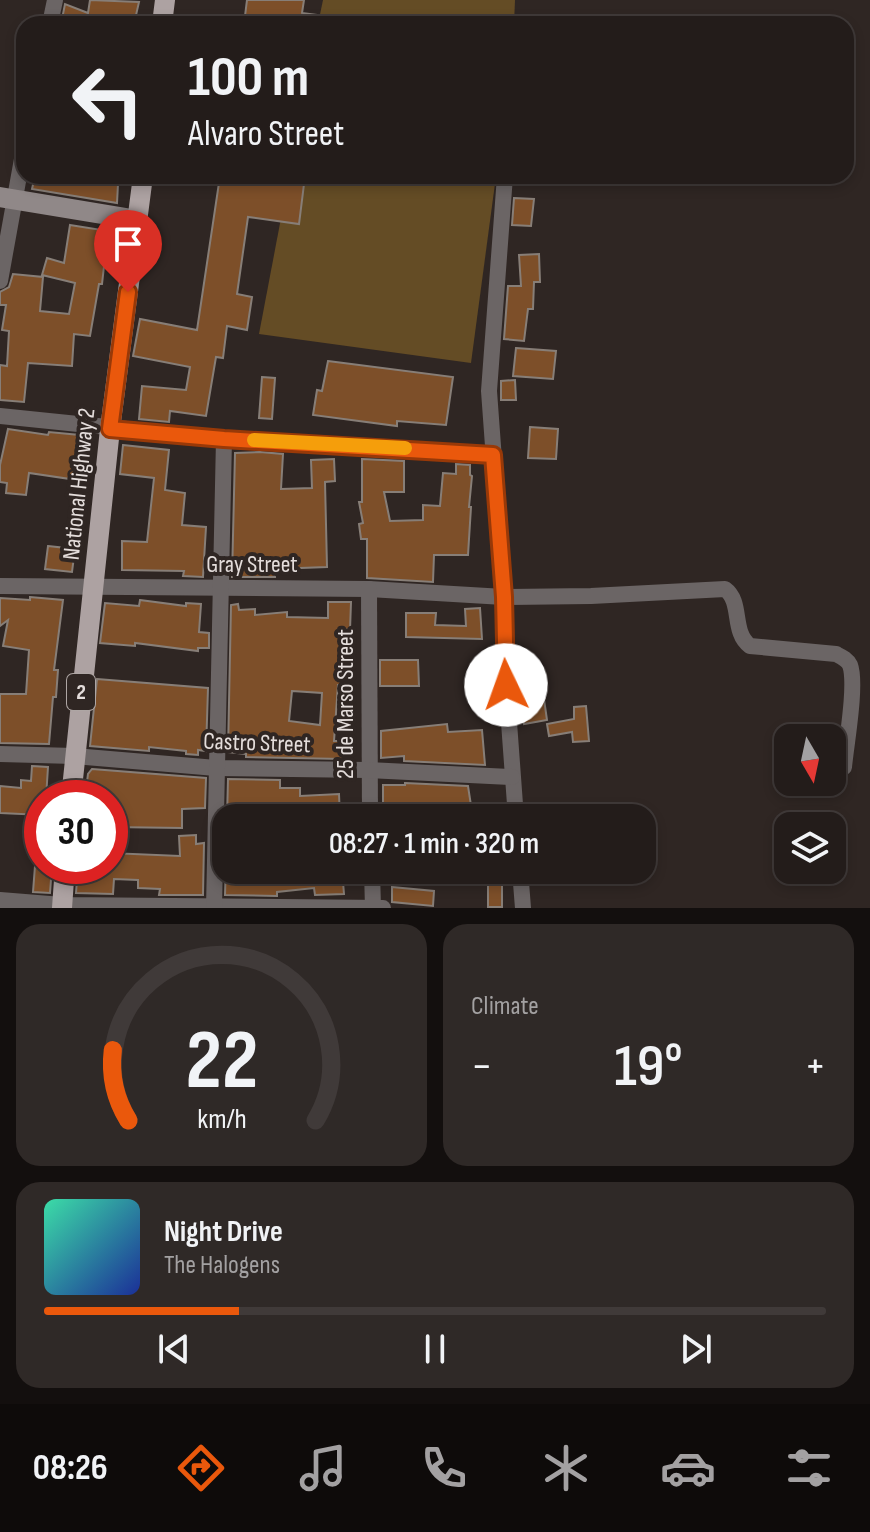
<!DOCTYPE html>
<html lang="en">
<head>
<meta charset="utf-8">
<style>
  body { margin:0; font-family:"Sofia Sans Condensed",sans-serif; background:#2f2927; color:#f1f3f6; height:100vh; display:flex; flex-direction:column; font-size:30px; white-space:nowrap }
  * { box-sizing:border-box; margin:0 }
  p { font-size:26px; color:#a3a1a2 }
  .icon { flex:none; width:44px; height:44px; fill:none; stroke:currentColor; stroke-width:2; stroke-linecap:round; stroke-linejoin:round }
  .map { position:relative; height:908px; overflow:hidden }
  .details { display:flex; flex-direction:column; gap:16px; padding:16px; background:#130f0e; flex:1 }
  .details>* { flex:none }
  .banner { position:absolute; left:16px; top:16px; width:838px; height:168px; border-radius:24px; box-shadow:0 4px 12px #0003,0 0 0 2px #403a39; background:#231c1a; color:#f1f3f6; overflow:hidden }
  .needle { width:52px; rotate:171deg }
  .tools { position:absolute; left:774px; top:724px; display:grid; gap:16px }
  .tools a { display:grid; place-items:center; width:72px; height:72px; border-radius:16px; background:#231c1a; box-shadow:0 4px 12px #0003,0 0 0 2px #403a39; font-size:40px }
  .speed { position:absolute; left:24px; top:780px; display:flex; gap:16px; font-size:40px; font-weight:700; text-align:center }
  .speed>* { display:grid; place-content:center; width:104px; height:104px; border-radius:50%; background:#231c1a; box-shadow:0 4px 12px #0003,0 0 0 2px #403a39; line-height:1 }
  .speed .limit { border:12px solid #d22; background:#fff; color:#111 }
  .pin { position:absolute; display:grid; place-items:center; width:68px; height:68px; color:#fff; margin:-82px -34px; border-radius:50% 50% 50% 0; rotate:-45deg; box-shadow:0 0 8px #0007 }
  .pin .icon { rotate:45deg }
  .me { position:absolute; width:88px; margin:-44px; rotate:357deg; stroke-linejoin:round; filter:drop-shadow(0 0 6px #0008) }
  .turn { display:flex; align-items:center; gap:28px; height:168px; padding:0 40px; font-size:36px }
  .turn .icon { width:104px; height:104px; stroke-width:2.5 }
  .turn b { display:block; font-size:56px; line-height:68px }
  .big { font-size:60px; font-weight:600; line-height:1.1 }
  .details .tile { flex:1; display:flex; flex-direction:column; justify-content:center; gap:12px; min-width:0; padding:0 28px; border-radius:24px; background:#2f2927 }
  .details .dial { align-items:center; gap:0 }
  .dial svg { height:208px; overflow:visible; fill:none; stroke:#403a39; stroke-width:7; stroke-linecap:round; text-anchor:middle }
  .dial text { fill:#f1f3f6; stroke:none }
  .song { display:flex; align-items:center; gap:24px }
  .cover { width:96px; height:96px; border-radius:12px; background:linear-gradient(135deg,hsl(160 70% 55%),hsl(230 70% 35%)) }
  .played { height:8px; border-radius:4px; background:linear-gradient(90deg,#ea580c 25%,#403a39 25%) }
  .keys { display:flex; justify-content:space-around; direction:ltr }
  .heat { display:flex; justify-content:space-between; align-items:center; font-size:44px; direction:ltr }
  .details .tiles { flex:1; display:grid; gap:16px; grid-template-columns:1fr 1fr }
  .tile:last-child { grid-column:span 2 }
  .trip { position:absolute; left:212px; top:804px; width:444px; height:80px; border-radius:24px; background:#231c1a; box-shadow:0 4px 12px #0003,0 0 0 2px #403a39; font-weight:600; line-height:80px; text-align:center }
  .dock { display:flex; height:128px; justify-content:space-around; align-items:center; background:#0e0b0a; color:#a3a1a2 }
  .dock .icon { width:56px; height:56px }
  .dock .on { color:#ea580c }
  .dock b { font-size:36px; color:#f1f3f6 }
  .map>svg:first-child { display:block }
</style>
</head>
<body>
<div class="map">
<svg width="870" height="908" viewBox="0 0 870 908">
  <rect width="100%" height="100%" fill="#2f2623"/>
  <!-- green -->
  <g fill="#644c25">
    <path d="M323 0H515L514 24H318Z"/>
    <path d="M289 176H496L471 363 259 334Z"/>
  </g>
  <!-- building -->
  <g fill="#7d4f29" stroke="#877e77" stroke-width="2" fill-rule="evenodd">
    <path d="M90 0 139 2 134 24H76L62 19 65 4 88 13Z"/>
    <path d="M247 0H304L302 13 326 16 325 24H244Z"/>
    <path d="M35 176H88L87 182 118 184 117 203 32 189Z"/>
    <path d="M220 176H305L299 224 248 217 237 294 252 297 247 330 227 326 223 358 216 357 206 416 170 411 169 422 139 419 142 386 186 390 190 367 133 356 140 319 197 330Z"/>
    <path d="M514 198 534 199 531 226 512 225Z"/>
    <path d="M70 225 108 231 102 284H99L90 336 74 334 72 366 28 363 24 402 0 400V365L7 366 9 331 2 330 6 305H0V292L9 287 13 274 43 277 40 311 69 314 75 283 42 275 47 258 64 263Z"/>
    <path d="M539 254 540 282H534L533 309H528L524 341 504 339 508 286H521L519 255Z"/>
    <path d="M516 348 556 351 553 379 513 376Z"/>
    <path d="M328 361 453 377 446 425 397 421V426L313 415 317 390 322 391Z"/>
    <path d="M262 377 275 378 272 419 259 418Z"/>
    <path d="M515 380 516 400H501V381Z"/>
    <path d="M530 427 558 429 556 459 528 458Z"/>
    <path d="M8 429 48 435 49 432 90 436 85 462 80 461 77 480 29 473 26 495 6 493 7 483 0 482V465Z"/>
    <path d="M123 445 169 450 165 490 185 493 182 525 206 527 203 577 183 576 184 571 122 570V541L147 542 154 478 120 474Z"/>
    <path d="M260 452 283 454 281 489 312 488 311 460 334 459 335 481 325 482 327 567 274 569 275 577H232L235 453Z"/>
    <path d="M362 459 404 461V492H384L390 521 423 520V505L440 506 443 473 456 474V464L470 465V475L472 476 469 507H471L468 555H434L433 582 367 578V539H361L359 524 363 523 359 502H362Z"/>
    <path d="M48 546 75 549 72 572 45 569Z"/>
    <path d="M30 597 63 600 54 670H58L56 697H53L49 744 0 743V694H26L29 650 3 646 8 620 0 626V598L30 600Z"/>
    <path d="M140 600 186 606V603L201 604 199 632 209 633V648H198V651L135 643V646L100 643 105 603 139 606Z"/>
    <path d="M328 602H351L350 630 343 629V685H338L334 741H343V759L246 757V754L228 752 231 605 238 604 239 610 255 609V615L287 612V617L328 618ZM292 691 322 693 320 725 289 721Z"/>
    <path d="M480 608 482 639 406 637V613H436L435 625 466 626 465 609Z"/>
    <path d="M380 660H418L419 686H380Z"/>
    <path d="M530 662 534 686 542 685 547 720 524 724 519 705 516 664Z"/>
    <path d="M97 679 208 688 206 751 198 750V755L186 754V751L149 747V751L90 746Z"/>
    <path d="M586 706 589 741 573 742 572 732 549 736 547 724 574 719V707Z"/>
    <path d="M447 724 448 732 482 730 485 765 404 761V756L381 758V731Z"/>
    <path d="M32 766 48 767 46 798H42V815L0 813V786L21 788V780L31 781Z"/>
    <path d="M92 769 206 778 205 808 182 809V828L110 827V798H85L88 774Z"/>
    <path d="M228 779 280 780V788H300V796L339 794 340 818H227Z"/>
    <path d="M405 783 468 786 472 812 435 818H383V785H405Z"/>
    <path d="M196 835V844L204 843 203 895H159L160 889 138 888V880L114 879 113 894 76 893 78 866H110V853L180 856 179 836Z"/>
    <path d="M226 861V870L253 874 252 870H342L344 894 315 895 314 888 277 892V896L225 895Z"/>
    <path d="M35 866H52L50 893 33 892Z"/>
    <rect x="488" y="874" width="14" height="33"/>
    <path d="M392 887 434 891 433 906 392 902Z"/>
  </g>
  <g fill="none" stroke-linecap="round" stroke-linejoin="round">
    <!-- minor -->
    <g stroke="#6b6565" stroke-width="16">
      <path d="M50 24 55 0"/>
      <path d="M505 176 489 391 504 597V654L516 818"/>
      <path d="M0 281 24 148"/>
      <path d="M0 416 224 439 493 455"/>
      <path d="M0 586 369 589 504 597 591 596 725 589C743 602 731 632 750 646L836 654C842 657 847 659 850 665 857 684 846 745 844 767"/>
      <path d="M369 589 370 818"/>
      <path d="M0 754 74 756 216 768 368 770 512 777"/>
      <path d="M372 870 373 908"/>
      <path d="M520 870 523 908"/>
      <path d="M0 900 62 905 383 908"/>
      <path d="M214 908 224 439"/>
    </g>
    <!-- secondary -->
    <path stroke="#908888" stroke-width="20" d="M0 197 138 220"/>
    <!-- primary -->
    <g stroke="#ada2a2" stroke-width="20">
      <path d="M162 24 165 0"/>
      <path d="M71 798 110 429 143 176"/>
      <path d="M62 908 65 866"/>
    </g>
  </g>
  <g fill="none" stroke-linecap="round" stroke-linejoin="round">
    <defs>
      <path id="route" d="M128 292 110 429 224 439 493 455 504 597 506 685"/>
    </defs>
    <!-- route casing -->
    <use href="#route" stroke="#983908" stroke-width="20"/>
    <!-- route -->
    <use href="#route" stroke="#ea580c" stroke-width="14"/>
    <!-- slow -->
    <path stroke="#f59e0b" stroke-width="14" d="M254 440 405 448"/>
  </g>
  <g text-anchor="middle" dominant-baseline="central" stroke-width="8" stroke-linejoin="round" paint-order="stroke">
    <!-- shield labels -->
    <rect fill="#2f2623" stroke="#aea6a4" stroke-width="2" x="67" y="674" width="28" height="36" rx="6"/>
    <g font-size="22" font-weight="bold" fill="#e4dddb">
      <text x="81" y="692">2</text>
    </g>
    <!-- street labels -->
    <g font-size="24" fill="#e4dddb" stroke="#2f2623">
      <text transform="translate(79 484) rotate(-84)">National Highway 2</text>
      <text x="252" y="564">Gray Street</text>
      <text transform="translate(345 704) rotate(-90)">25 de Marso Street</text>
      <text transform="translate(257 743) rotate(2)">Castro Street</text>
    </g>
  </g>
</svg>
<div class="tools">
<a><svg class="needle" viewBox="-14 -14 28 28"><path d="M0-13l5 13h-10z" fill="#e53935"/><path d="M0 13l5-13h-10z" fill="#a3a1a2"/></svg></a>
<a><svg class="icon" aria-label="layers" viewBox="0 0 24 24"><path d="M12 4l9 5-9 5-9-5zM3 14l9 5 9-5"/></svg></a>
</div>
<div class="speed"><div class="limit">30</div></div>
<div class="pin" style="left:128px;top:292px;background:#d93025"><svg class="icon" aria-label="arrive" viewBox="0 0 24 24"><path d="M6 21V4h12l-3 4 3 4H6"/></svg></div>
<svg class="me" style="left:506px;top:685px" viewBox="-20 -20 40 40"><circle r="19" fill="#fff"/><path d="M0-13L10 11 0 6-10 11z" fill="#ea580c"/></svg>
<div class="trip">08:27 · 1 min · 320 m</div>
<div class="banner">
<div class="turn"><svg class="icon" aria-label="left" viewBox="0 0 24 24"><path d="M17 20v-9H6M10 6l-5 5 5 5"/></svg><div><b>100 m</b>Alvaro Street</div></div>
</div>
</div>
<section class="details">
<div class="tiles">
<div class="tile dial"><svg viewBox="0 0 100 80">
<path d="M14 69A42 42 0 1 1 86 69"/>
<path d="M14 69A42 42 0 0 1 8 42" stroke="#ea580c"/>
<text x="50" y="56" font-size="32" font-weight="700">22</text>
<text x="50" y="72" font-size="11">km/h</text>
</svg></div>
<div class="tile"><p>Climate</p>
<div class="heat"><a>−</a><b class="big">19°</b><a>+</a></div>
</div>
<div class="tile">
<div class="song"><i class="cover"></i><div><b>Night Drive</b><p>The Halogens</p></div></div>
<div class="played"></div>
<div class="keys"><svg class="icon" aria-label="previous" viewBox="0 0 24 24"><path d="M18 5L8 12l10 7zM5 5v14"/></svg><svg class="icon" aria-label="pause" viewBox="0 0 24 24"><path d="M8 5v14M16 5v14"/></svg><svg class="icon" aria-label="next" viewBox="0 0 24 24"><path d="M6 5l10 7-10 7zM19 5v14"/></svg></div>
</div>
</div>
</section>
<nav class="dock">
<b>08:26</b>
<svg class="icon on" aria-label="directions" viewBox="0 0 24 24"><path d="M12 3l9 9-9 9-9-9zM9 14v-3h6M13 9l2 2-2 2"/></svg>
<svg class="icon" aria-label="music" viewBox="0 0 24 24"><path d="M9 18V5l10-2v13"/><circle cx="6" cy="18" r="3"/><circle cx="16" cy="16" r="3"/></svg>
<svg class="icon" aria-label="phone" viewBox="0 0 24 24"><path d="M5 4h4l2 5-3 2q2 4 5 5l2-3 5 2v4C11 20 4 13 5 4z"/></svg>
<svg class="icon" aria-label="climate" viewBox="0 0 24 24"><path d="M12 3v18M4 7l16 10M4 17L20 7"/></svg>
<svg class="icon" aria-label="car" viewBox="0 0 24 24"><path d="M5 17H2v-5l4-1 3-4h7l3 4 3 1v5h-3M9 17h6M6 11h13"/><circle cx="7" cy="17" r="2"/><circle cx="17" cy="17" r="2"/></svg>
<svg class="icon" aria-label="filters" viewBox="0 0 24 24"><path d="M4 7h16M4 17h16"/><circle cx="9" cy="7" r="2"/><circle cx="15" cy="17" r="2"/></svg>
</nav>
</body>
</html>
